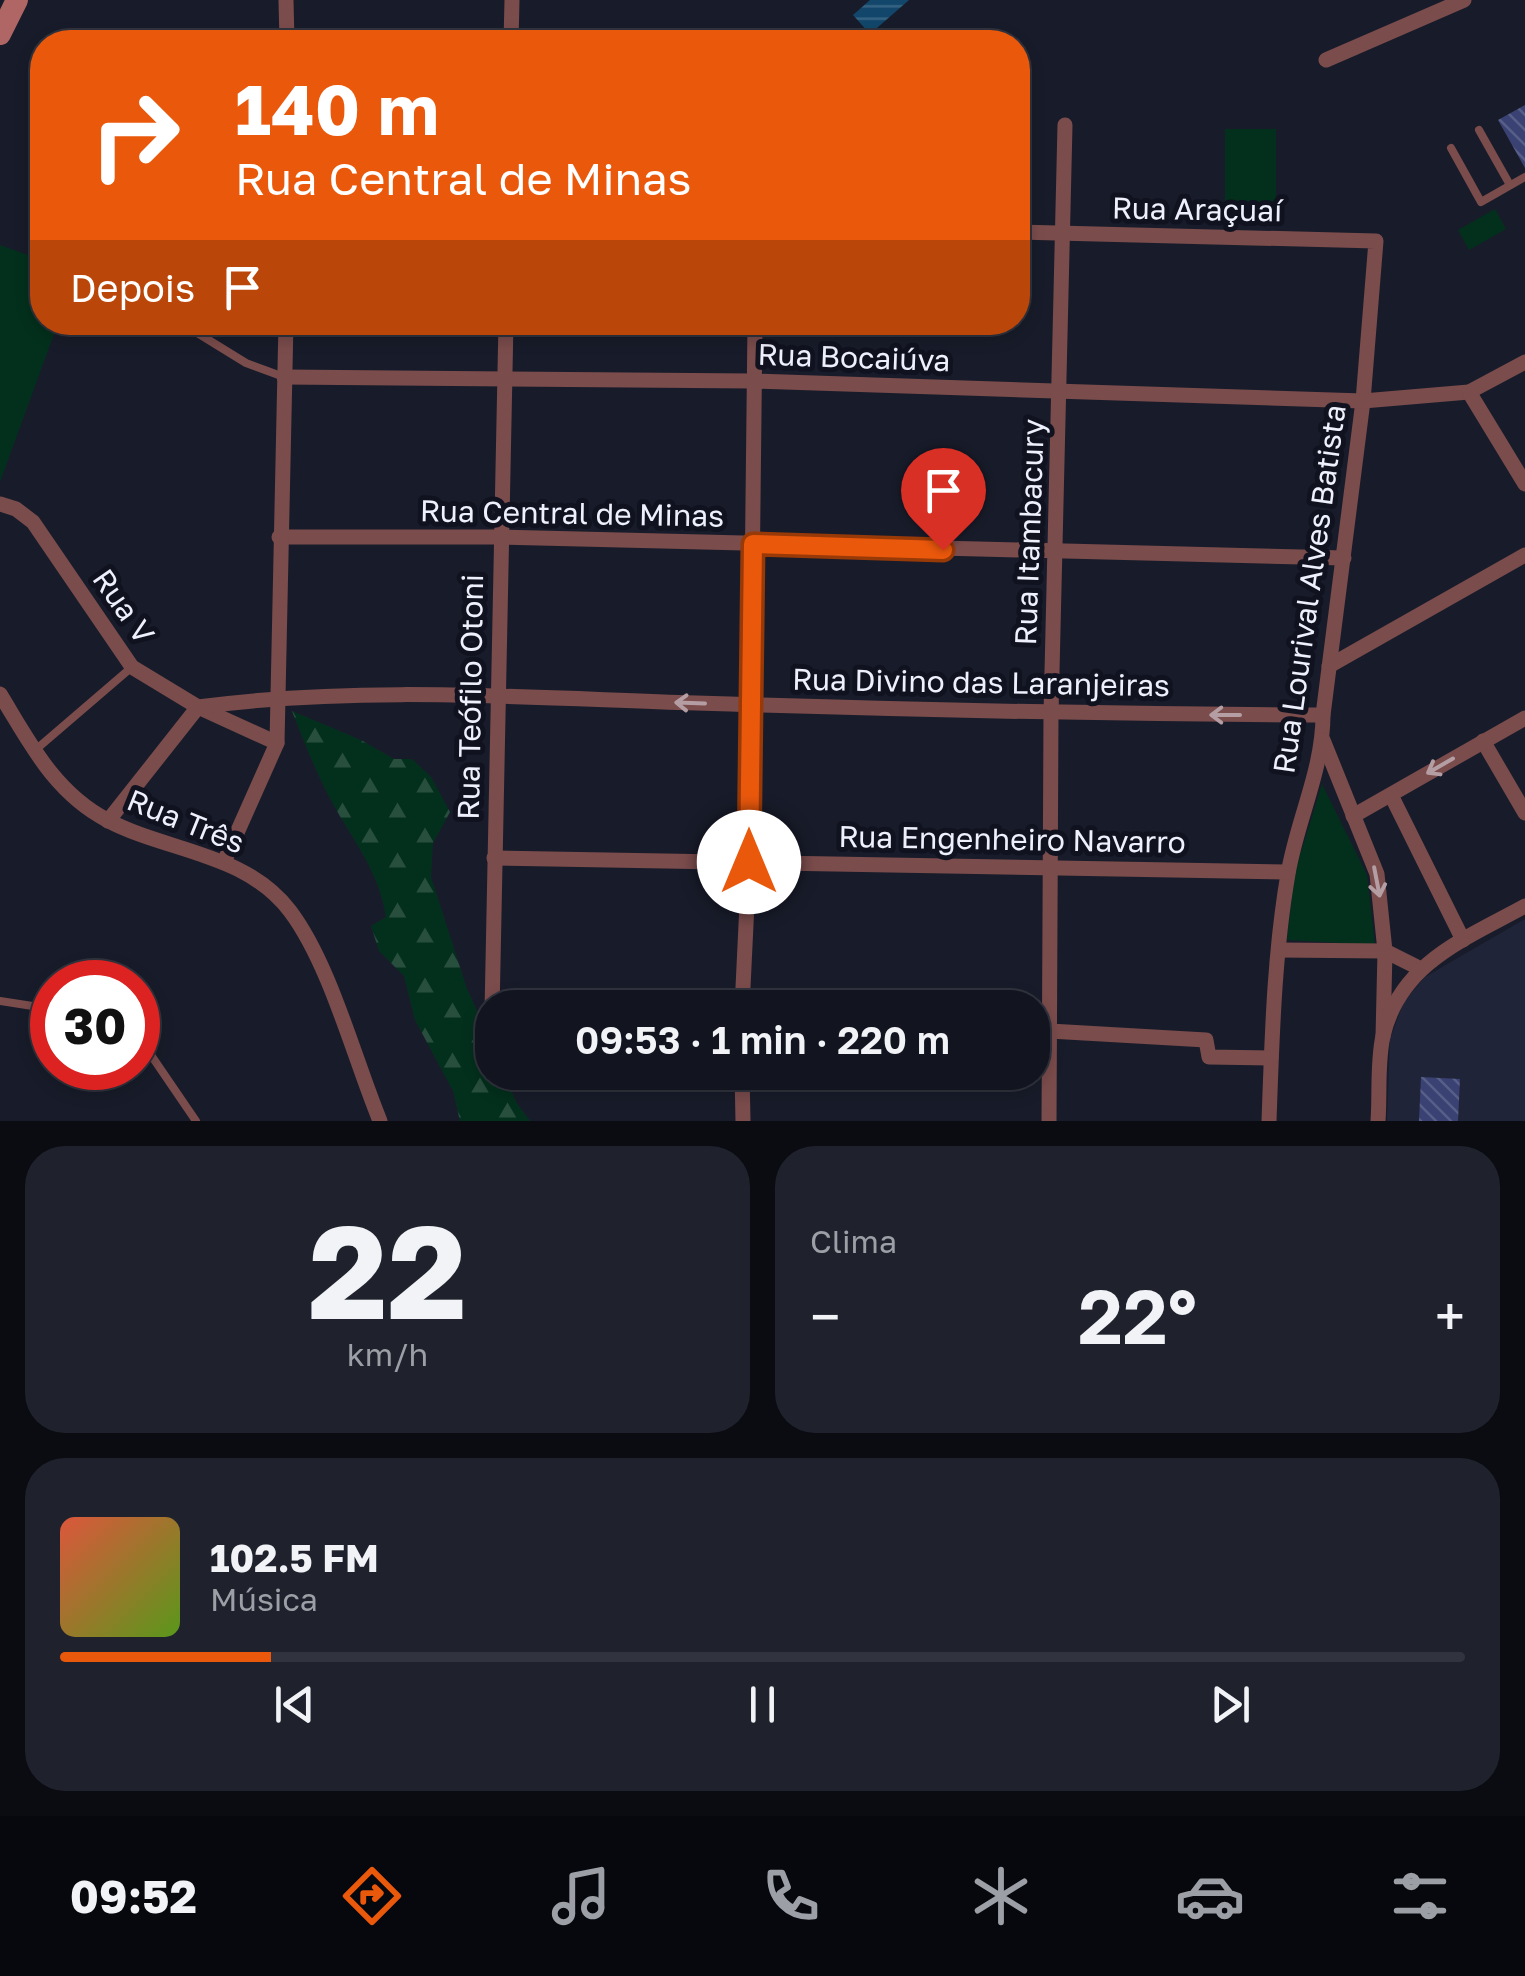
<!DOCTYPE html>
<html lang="pt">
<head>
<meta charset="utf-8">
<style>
  body { margin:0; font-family:"Golos Text",sans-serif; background:#1f222d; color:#f1f3f6; height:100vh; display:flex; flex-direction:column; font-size:38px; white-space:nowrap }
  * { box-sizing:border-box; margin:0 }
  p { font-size:32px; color:#9c9fa5 }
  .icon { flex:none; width:55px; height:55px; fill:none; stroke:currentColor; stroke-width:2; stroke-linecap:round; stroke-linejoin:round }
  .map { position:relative; height:1121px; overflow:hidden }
  .details { display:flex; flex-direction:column; gap:25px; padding:25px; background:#0a0c12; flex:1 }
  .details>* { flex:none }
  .top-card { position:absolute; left:30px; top:30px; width:1000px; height:305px; border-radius:40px; box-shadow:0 5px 15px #0003,0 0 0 2px #31343e; background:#ea580c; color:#fff; overflow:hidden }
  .speed { position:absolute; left:30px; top:960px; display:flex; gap:20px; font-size:50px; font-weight:700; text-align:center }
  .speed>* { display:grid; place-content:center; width:130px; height:130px; border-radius:50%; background:#121520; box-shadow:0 5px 15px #0003,0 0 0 2px #31343e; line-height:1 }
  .speed .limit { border:15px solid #d22; background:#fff; color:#111 }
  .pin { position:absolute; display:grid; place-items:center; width:85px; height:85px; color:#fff; margin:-102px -42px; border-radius:50% 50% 50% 0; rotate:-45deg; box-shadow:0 0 10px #0007 }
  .pin .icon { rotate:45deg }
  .me { position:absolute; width:110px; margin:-55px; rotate:0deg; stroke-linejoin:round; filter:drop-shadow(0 0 8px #0008) }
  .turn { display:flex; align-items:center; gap:35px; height:210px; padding:0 40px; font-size:45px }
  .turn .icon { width:130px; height:130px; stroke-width:2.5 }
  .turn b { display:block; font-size:70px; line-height:85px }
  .then { display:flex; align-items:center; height:95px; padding:0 40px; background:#0003; gap:20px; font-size:38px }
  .big { font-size:75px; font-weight:600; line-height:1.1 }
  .details .card { flex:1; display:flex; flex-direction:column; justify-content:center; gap:15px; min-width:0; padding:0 35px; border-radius:40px; background:#1f222d }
  .details .dial { align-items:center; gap:0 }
  .dial b { font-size:130px; line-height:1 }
  .song { display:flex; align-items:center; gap:30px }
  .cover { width:120px; height:120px; border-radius:15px; background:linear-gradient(135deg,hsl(10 70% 55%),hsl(90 70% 35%)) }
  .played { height:10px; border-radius:5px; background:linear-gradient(90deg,#ea580c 15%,#31343e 15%) }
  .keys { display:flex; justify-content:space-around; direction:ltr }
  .heat { display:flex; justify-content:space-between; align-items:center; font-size:55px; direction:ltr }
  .details .tiles { flex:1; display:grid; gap:25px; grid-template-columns:1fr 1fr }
  .card:last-child { grid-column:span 2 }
  .trip { position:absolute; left:475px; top:990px; width:575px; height:100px; border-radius:40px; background:#121520; box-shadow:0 5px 15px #0003,0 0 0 2px #31343e; font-weight:600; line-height:100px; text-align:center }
  .tab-bar { display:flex; height:160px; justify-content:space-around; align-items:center; background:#07080d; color:#9c9fa5 }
  .tab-bar .icon { width:70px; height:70px }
  .tab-bar .on { color:#ea580c }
  .tab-bar b { font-size:45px; color:#f1f3f6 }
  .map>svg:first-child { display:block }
</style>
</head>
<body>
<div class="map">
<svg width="1525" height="1121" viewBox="0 0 1525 1121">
  <defs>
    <pattern id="forest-firs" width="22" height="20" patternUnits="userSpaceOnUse" patternTransform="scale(2.5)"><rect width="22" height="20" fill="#03301c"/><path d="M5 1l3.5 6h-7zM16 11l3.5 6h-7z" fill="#284e3e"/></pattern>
    <pattern id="water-rules" width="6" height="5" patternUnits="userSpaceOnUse" patternTransform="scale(2.5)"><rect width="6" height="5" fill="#12476b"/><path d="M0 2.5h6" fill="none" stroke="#356281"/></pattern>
    <pattern id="building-back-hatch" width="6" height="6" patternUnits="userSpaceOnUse" patternTransform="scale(2.5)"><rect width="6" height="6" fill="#3a4273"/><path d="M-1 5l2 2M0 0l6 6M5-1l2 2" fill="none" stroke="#575e88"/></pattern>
  </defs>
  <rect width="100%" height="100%" fill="#181c2a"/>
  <!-- built -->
  <path fill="#1f2438" d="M1525 919V1121H1387L1390 1039 1404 1001 1425 977Z"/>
  <!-- forest -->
  <path fill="url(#forest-firs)" d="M292 711 361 740 394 759H412L431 777 450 812 433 843 431 877 467 989 492 1043V1072L504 1073 516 1102 530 1121H460L453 1091 415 1020 404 976 379 951 371 926 386 917C380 878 361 851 341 818 321 785 306 747 292 711Z"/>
  <!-- park -->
  <g fill="#03301c">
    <rect x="1225" y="129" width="51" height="82"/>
    <path d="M1495 209 1506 229 1469 250 1458 230Z"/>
    <path d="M0 245 42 260V322L58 323 0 482Z"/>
    <path d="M1322 784 1367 875 1375 945 1287 940 1294 875Z"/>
  </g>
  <!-- water -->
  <path fill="url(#water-rules)" d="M870 0H909L870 34 853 15Z"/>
  <!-- building -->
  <g fill="url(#building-back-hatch)">
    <path d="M1525 105V168L1498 120Z"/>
    <path d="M1421 1077 1460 1079 1458 1121H1419Z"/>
  </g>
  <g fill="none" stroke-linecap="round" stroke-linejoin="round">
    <!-- lane -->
    <g stroke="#7b4c4c" stroke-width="8">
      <path d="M1479 130 1510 185"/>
      <path d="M1451 148 1481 202 1525 177"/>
      <path d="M186 326 246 363 284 377"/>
      <path d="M33 752 132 667"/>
      <path d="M0 1001 52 1009"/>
      <path d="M138 1036 196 1121"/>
    </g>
    <!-- street -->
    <g stroke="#7b4c4c" stroke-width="15">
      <path d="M286 0 287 42"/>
      <path d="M511 42 512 0"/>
      <path d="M1326 60 1464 0"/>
      <path d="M1018 232 1376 241 1363 401 1323 715C1323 770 1297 820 1288 874 1274 955 1272 1039 1269 1121"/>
      <path d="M284 377 752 381 1363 401 1469 392 1525 362"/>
      <path d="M1469 392 1525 484"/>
      <path d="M0 504 16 509 33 522 132 667 198 707 277 743"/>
      <path d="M279 537H501L1344 558"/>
      <path d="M1329 666 1525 555"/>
      <path d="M0 694C30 743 54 792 107 820 167 852 245 852 290 911 330 964 354 1058 380 1121"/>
      <path d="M1323 740 1377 874 1385 951 1383 1037"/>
      <path d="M1483 741 1525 813"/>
      <path d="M1391 795 1463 940"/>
      <path d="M1353 816 1525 718"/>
      <path d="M108 821 198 707C362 685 531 698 696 703 905 710 1114 714 1323 715"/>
      <path d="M494 858 1288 872"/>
      <path d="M224 862 277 743 286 322"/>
      <path d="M1279 950 1385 951 1419 968"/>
      <path d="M742 1008 749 862 755 322"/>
      <path d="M492 1012 506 322"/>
      <path d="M1032 1030 1206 1040 1209 1057 1271 1058"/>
      <path d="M742 1072 743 1121"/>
      <path d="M1049 1121 1051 714 1065 125"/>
      <path d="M1378 1121C1380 1094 1377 1063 1383 1036 1400 963 1465 939 1525 906"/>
    </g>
    <!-- secondary -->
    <path stroke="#b16666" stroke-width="22" d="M0 34 17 0"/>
  </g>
  <!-- one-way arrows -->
  <defs><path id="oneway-shaft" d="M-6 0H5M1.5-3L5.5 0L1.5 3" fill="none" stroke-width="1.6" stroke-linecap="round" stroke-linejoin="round" transform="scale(2.5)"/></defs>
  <g stroke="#b49ea4">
    <use href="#oneway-shaft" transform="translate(690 703) rotate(-178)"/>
    <use href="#oneway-shaft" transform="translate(1225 715) rotate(-180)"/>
    <use href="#oneway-shaft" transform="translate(1440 766) rotate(150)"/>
    <use href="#oneway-shaft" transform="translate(1377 882) rotate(79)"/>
  </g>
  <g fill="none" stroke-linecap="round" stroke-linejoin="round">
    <defs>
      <path id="route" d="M749 862 753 544 943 550"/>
    </defs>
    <!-- route casing -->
    <use href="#route" stroke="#983908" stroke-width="25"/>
    <!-- route -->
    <use href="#route" stroke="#ea580c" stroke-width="18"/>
  </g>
  <g text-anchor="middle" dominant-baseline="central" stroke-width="10" stroke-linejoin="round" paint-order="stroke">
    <!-- street labels -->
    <g font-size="30" fill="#eef1fc" stroke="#101220">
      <text transform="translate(1197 209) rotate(1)">Rua Araçuaí</text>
      <text transform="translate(854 357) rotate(2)">Rua Bocaiúva</text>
      <text transform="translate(572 513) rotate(1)">Rua Central de Minas</text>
      <text transform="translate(1029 532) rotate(-88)">Rua Itambacury</text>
      <text transform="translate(1309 589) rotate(-82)">Rua Lourival Alves Batista</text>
      <text transform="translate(124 606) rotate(55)">Rua V</text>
      <text transform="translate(981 682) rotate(1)">Rua Divino das Laranjeiras</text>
      <text transform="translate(470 697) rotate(-89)">Rua Teófilo Otoni</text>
      <text transform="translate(186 821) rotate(22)">Rua Três</text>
      <text transform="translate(1012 839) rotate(1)">Rua Engenheiro Navarro</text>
    </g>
  </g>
</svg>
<div class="speed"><div class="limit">30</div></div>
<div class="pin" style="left:943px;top:550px;background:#d93025"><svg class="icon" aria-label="arrive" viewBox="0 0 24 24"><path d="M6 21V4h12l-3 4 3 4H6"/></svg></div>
<svg class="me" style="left:749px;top:862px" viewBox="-20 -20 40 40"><circle r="19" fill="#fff"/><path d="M0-13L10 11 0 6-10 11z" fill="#ea580c"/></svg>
<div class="trip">09:53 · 1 min · 220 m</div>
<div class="top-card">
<div class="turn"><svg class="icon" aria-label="right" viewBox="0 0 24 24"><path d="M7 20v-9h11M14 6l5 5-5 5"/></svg><div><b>140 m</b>Rua Central de Minas</div></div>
<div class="then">Depois<svg class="icon" aria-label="arrive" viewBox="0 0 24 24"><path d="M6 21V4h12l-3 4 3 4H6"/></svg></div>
</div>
</div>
<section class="details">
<div class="tiles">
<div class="card dial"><b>22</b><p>km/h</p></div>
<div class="card"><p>Clima</p>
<div class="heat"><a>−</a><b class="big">22°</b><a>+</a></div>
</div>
<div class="card">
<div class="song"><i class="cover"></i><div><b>102.5 FM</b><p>Música</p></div></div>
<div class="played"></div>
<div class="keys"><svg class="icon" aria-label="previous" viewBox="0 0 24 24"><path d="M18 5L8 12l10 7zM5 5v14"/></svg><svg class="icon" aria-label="pause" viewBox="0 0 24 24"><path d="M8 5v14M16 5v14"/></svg><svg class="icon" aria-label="next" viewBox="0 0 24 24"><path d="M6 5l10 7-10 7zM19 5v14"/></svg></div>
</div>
</div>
</section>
<nav class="tab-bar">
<b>09:52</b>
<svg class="icon on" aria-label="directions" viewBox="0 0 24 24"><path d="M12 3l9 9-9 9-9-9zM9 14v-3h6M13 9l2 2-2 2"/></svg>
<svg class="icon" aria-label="music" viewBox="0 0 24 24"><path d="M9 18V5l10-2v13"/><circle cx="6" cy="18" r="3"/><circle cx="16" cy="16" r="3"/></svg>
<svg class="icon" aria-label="phone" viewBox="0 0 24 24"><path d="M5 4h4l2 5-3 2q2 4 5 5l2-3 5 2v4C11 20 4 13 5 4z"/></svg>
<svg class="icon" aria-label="climate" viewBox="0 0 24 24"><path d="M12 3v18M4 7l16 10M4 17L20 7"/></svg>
<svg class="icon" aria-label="car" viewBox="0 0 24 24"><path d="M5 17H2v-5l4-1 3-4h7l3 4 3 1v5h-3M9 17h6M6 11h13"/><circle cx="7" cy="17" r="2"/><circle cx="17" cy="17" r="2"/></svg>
<svg class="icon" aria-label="filters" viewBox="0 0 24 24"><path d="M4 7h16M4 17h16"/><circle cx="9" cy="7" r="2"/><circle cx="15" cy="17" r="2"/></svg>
</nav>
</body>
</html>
